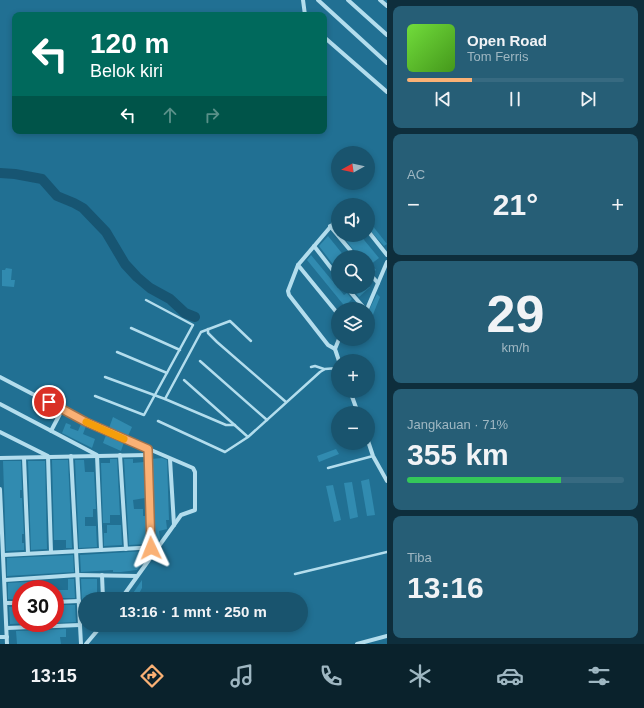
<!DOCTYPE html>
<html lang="id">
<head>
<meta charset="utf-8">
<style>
  body { margin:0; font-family:Helvetica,sans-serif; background:#265e76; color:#f1f3f6; height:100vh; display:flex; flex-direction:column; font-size:15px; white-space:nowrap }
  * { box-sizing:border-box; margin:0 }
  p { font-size:13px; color:#9fb7c2 }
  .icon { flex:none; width:22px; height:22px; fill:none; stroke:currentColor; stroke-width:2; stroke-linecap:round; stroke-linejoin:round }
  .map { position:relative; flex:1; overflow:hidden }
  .panel { display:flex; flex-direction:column; gap:6px; padding:6px; background:#0e2e3c; width:257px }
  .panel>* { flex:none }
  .top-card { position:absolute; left:12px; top:12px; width:315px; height:122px; border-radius:8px; box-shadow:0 2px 6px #0003; background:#00695c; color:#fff; overflow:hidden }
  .needle { width:26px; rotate:262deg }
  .controls { position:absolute; left:331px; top:146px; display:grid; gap:8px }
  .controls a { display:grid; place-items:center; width:44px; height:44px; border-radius:50%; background:#19546e; box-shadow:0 2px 6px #0003; font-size:20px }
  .speed { position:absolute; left:12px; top:580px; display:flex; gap:8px; font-size:20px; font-weight:700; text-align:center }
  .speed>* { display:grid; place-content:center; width:52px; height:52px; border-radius:50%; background:#19546e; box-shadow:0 2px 6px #0003; line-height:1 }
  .speed .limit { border:6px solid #d22; background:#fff; color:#111 }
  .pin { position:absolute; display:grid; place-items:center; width:34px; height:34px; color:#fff; margin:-17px; border:2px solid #fff; border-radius:50%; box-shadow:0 1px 4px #0007 }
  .me { position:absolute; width:44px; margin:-22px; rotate:358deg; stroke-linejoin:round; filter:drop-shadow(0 0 3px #0008) }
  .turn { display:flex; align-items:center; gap:14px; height:84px; padding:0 12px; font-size:18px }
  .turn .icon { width:52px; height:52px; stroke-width:2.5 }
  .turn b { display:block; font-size:28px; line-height:34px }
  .lanes { display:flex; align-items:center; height:38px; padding:0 12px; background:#0003; justify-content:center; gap:20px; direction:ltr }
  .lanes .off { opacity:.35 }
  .big { font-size:30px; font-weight:700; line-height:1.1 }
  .panel .card { flex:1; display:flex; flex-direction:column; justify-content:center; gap:6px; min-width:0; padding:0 14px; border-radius:8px; background:#265e76 }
  .panel .dial { align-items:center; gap:0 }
  .dial b { font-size:52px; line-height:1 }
  .song { display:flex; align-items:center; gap:12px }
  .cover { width:48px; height:48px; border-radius:6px; background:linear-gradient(135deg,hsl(100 70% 55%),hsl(100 70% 35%)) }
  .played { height:4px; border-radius:2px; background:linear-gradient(90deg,#fab175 30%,#376a81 30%) }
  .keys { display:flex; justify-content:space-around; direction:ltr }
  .heat { display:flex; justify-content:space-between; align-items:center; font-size:22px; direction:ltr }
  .charge { height:6px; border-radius:3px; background:linear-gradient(90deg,#34c759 71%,#376a81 0) }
  .trip { position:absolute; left:78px; top:592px; width:230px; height:40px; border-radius:20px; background:#19546e; box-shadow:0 2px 6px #0003; font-weight:700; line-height:40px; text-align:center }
  .menu { display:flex; height:64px; justify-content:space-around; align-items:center; background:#0a222c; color:#9fb7c2 }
  .menu .icon { width:28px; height:28px }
  .menu .current { color:#fab175 }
  .menu b { font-size:18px; color:#f1f3f6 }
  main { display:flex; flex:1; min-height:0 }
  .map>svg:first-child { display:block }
</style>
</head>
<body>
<main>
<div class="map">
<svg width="387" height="644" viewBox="0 0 387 644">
  <rect width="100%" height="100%" fill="#217093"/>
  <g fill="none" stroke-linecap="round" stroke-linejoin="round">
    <!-- river -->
    <path stroke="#175572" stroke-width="10" d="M0 173 15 174 42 179 57 196 74 203 83 208 106 232 125 264 137 277 150 288 170 299 185 313 195 317"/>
  </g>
  <!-- building -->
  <g fill="#318bb0">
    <path d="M368 220 387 244 384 246 368 228Z"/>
    <path d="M342 235H360L379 258 371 264 376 270 373 272 368 269V257H359Z"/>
    <path d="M328 236 345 257H338V271L319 246Z"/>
    <path d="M311 255 344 295 347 293 352 299 349 302 354 309H347L307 260Z"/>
    <path d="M6 268 12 269 11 280H15L14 287 2 286V270H5Z"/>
    <path d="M353 287H370L359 297 352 288Z"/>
    <path d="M377 294 380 297 368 327V312Z"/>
    <path d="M113 417 132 427 128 436 109 428Z"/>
    <path d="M66 423 71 425 70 428 78 431 81 424 86 426 83 434 95 439 92 448 62 433Z"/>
    <path d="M106 435 124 442 121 451 103 443Z"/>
    <path d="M336 449 339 454 319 462 317 456Z"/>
    <path d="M162 458 167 460 169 520H166L167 529 159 531 160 539 157 543H154L151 459Z"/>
    <path d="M110 459H117L120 515H110V523H103L101 463H110Z"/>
    <path d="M124 459H133V463L144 462 145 498 133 500 134 509H143V516H146V544L129 545Z"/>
    <path d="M52 460H68L72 548H66V540H54Z"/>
    <path d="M75 460H84L85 472H94L96 509H93V517H85V526H96L97 547 79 548Z"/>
    <path d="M3 461H21L22 490H20V498H22L24 534H22V543H24V550L6 551Z"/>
    <path d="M28 461H45L47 549 31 550Z"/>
    <path d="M369 479 375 515 367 516 361 481Z"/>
    <path d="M352 482 358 517 350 519 344 483Z"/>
    <path d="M333 485 341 520 334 522 326 486Z"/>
    <path d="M107 525H121L122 545 104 546V533H107Z"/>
    <path d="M145 551V558L140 559 141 565 137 570 121 572H113V570L81 572 80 555Z"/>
    <path d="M73 555 74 572 7 576V558Z"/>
    <path d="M68 579H74L75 598H55V590H68Z"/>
    <path d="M81 579H97V599H85V623H83Z"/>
    <path d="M142 580V588L136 599H129Z"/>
    <path d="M44 581V589H21V600L8 599V583Z"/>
    <path d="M55 605H75L76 622 55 623Z"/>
    <path d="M20 606 21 623H38L10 624 9 607Z"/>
    <path d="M66 629V637H60L61 644H17L16 631Z"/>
  </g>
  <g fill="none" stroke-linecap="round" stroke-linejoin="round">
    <!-- service -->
    <g stroke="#b3dded" stroke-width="2.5">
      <path d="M131 328 180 350"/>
      <path d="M208 329V333L217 342 286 402"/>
      <path d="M117 352 167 373"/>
      <path d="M200 361 267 420"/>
      <path d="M311 367 315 366 324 369"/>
      <path d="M105 377 165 399 226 425H235"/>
      <path d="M184 380 248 437"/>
      <path d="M95 396 144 415 193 325 146 300"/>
      <path d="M165 399 201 332 230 321 251 341"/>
      <path d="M158 421 225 452 248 437 320 372 325 369 338 368"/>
      <path d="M328 468 373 456"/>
      <path d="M295 574 387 552"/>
    </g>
    <!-- minor -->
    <g stroke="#b3dded" stroke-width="4">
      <path d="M303 0 305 15"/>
      <path d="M318 0 387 63"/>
      <path d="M348 0 387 35"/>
      <path d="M380 0 387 6"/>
      <path d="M324 37 387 92"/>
      <path d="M338 218 298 265 338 314"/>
      <path d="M330 226 356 257"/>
      <path d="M368 231 387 255"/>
      <path d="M314 246 338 277"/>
      <path d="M298 265 288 291 289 295 328 345 335 349"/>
      <path d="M368 272 378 283"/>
      <path d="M346 287 365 309"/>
      <path d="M367 309 387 262"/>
      <path d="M339 361 335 349 339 339"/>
      <path d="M0 377 86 422 193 468 195 472V510L181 515 174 525"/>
      <path d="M350 391 358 413"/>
      <path d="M0 404 97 455 101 550"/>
      <path d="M51 431 62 410"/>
      <path d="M0 432 48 456 51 552"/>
      <path d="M368 441 373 456 387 481"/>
      <path d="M147 453 151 548"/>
      <path d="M120 455 126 549"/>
      <path d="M71 456 81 644"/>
      <path d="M0 458 147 455"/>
      <path d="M24 458 28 553"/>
      <path d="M0 489 7 644"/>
      <path d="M4 555 159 547"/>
      <path d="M102 575 103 599"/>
      <path d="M5 580 78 575 137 576"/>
      <path d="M121 599 174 525 170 459"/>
      <path d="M55 602 79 601"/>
      <path d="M6 603H21"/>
      <path d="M7 628 80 625"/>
      <path d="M0 637H7"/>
      <path d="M86 644 102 625"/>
      <path d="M357 644 387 636"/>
    </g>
  </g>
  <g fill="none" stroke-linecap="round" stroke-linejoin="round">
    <defs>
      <path id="route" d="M49 402 86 422 148 449 151 548"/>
    </defs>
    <!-- route casing -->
    <use href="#route" stroke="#a2734c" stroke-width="10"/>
    <!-- route -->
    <use href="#route" stroke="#fab175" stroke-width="7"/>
    <!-- slow -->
    <path stroke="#f59e0b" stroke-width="7" d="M86 422 124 439"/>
  </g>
</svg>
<div class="controls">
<a><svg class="needle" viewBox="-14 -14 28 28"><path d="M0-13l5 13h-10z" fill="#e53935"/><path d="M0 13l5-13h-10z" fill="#9fb7c2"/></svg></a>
<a><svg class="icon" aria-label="sound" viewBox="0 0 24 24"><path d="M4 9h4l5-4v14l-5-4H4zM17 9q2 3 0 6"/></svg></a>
<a><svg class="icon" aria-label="search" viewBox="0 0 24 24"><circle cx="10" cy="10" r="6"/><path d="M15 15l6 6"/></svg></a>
<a><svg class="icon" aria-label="layers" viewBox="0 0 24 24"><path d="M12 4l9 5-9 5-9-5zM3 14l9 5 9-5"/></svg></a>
<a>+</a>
<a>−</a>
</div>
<div class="speed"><div class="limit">30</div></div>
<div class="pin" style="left:49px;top:402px;background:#d93025"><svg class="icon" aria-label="arrive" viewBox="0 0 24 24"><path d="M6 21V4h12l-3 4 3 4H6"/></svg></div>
<svg class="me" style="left:151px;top:548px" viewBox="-20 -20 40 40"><path d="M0-17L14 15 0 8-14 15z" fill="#fab175" stroke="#fff" stroke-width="4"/></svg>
<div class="trip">13:16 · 1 mnt · 250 m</div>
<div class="top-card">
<div class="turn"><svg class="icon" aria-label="left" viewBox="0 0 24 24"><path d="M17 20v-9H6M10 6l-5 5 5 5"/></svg><div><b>120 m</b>Belok kiri</div></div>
<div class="lanes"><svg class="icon" aria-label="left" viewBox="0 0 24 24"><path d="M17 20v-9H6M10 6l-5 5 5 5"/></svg><svg class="icon off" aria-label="ahead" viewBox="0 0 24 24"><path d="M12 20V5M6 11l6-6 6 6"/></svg><svg class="icon off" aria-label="right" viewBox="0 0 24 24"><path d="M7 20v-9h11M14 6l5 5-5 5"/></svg></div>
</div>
</div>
<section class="panel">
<div class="card">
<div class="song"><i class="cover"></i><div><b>Open Road</b><p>Tom Ferris</p></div></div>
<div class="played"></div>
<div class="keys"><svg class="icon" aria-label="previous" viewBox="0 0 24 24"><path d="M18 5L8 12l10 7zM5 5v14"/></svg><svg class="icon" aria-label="pause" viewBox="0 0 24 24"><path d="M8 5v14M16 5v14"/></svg><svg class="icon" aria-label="next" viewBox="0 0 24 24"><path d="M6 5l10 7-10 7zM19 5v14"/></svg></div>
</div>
<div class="card"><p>AC</p>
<div class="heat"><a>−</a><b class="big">21°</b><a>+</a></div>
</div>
<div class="card dial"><b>29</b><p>km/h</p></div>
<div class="card"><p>Jangkauan · 71%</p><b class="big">355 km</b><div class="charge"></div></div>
<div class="card"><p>Tiba</p><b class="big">13:16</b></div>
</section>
</main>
<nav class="menu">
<b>13:15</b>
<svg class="icon current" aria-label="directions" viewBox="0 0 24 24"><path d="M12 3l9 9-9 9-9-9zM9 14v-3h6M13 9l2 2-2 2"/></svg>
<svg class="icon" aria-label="music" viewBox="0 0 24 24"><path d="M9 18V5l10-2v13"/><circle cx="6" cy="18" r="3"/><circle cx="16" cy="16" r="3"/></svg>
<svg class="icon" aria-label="phone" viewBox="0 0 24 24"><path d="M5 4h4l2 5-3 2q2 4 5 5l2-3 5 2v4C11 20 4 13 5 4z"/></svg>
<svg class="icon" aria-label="climate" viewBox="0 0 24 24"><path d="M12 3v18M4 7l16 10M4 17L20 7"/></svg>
<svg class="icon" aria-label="car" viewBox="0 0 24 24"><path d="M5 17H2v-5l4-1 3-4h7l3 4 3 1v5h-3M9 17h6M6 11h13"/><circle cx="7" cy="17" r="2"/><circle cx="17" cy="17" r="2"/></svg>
<svg class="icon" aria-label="filters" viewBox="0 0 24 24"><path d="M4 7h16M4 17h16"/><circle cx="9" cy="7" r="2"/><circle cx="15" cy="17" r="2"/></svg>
</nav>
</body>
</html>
